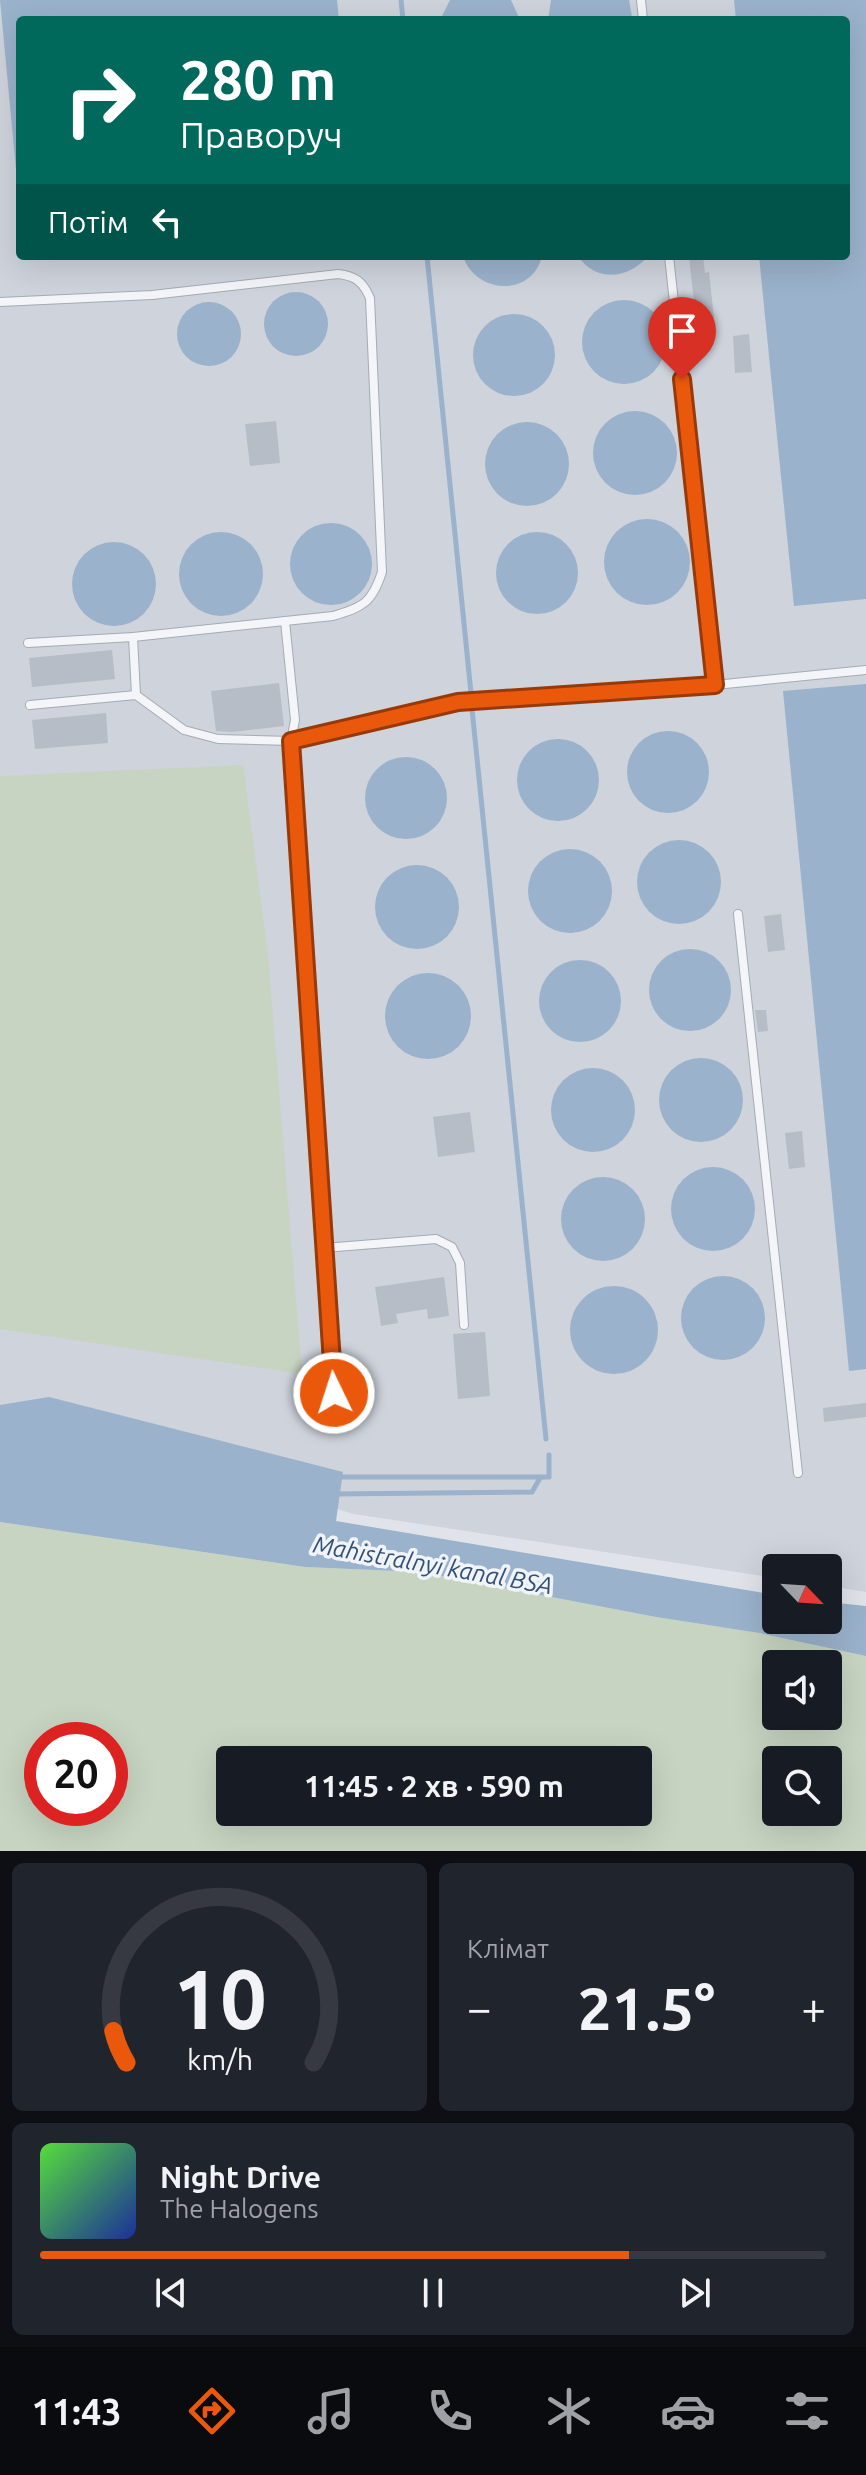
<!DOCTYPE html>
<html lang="uk">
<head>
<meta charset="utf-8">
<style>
  body { margin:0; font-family:Ubuntu,sans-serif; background:#20242c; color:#f1f3f6; height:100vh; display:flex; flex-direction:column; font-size:30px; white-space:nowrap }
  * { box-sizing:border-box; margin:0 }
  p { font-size:26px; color:#9ea1a6 }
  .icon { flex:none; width:44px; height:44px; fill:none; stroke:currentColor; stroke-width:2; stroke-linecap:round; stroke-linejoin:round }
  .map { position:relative; height:1851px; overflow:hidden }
  .details { display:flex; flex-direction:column; gap:12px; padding:12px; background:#0d0f14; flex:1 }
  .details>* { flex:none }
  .hud { position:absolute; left:16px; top:16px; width:834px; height:244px; border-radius:8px; box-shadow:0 8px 32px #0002; background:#00695c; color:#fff; overflow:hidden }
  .needle { width:52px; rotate:115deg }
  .fabs { position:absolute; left:762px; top:1554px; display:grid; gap:16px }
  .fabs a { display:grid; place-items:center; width:80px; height:80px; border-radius:8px; background:#171b24; box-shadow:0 8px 32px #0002; font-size:40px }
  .speed { position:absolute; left:24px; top:1722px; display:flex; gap:16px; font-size:40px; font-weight:700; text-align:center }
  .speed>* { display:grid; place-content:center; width:104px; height:104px; border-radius:50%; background:#171b24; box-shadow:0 8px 32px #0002; line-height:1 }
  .speed .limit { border:12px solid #d22; background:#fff; color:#111 }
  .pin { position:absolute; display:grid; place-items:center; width:68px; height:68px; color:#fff; margin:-82px -34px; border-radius:50% 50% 50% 0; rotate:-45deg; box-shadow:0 0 8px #0007 }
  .pin .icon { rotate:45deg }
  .me { position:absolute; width:88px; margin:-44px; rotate:356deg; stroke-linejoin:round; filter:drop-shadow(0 0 6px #0008) }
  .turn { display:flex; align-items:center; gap:28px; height:168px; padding:0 32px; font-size:36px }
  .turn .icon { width:104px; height:104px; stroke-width:2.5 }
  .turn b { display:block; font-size:56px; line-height:68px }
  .then { display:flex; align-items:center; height:76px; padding:0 32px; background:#0003; gap:16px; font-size:30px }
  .big { font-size:60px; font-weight:700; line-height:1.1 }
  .details .card { flex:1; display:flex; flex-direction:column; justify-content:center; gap:12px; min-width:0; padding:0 28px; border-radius:12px; background:#20242c }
  .details .dial { align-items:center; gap:0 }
  .dial svg { height:208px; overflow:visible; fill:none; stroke:#363941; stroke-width:7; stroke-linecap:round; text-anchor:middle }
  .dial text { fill:#f1f3f6; stroke:none }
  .song { display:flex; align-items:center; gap:24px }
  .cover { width:96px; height:96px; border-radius:12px; background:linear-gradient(135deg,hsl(110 70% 55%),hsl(230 70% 35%)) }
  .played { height:8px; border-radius:4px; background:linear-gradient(90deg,#ea580c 75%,#363941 75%) }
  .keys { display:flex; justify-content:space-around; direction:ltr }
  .heat { display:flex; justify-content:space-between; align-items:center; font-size:44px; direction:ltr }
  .details .tiles { flex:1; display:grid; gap:12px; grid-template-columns:1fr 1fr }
  .card:last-child { grid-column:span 2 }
  .trip { position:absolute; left:216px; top:1746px; width:436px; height:80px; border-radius:8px; background:#171b24; box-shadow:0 8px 32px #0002; font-weight:700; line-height:80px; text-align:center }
  .tab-bar { display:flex; height:128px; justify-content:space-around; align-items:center; background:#090b0e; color:#9ea1a6 }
  .tab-bar .icon { width:56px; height:56px }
  .tab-bar .current { color:#ea580c }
  .tab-bar b { font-size:36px; color:#f1f3f6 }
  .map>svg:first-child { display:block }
</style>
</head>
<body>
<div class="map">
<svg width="866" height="1851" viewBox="0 0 866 1851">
  <rect width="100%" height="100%" fill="#e0e4ea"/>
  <!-- built -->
  <path fill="#ced3dc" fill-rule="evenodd" d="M0 0H866V1592L828 1586V1568H776V1578L354 1514 0 1411ZM20 20H846V256H20Z"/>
  <!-- green -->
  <g fill="#c6d4c1" fill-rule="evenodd">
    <path d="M243 765 268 956 302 1374 0 1329V776Z"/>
    <path d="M0 1522 305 1567 420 1572 656 1617 759 1633 866 1656V1851H0ZM776 1664H828V1716H776ZM42 1740H110V1808H42ZM230 1760H638V1812H230ZM776 1760H828V1812H776Z"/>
  </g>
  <!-- water -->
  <g fill="#9ab2cb">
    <path d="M0 0H337L339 20H20V212Z"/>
    <path d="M450 0H511L520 20H440Z"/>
    <path d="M551 0H629L632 17V20H548Z"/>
    <path d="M734 0H866V599L794 606 759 256H846V20H736Z"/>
    <path d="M463 256H542C532 298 475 294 463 256Z"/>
    <path d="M578 256H648C629 279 596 283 578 256Z"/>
    <circle cx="296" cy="324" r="32"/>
    <circle cx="624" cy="342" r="42"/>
    <circle cx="209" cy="334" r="32"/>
    <circle cx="514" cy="355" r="41"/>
    <circle cx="635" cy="453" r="42"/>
    <circle cx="527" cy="464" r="42"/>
    <circle cx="647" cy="562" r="43"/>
    <circle cx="331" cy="564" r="41"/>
    <circle cx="537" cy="573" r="41"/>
    <circle cx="221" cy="574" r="42"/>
    <circle cx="114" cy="584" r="42"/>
    <path d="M866 684V1369L849 1371 783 691Z"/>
    <circle cx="668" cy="772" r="41"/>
    <circle cx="558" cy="780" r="41"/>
    <circle cx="406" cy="798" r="41"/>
    <circle cx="679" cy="882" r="42"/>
    <circle cx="570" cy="891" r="42"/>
    <circle cx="417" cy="907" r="42"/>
    <circle cx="690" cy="990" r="41"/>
    <circle cx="580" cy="1001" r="41"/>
    <circle cx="428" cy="1016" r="43"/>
    <circle cx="701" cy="1100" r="42"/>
    <circle cx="593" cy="1110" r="42"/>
    <circle cx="713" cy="1209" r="42"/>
    <circle cx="603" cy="1219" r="42"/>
    <circle cx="723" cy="1318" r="42"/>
    <circle cx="614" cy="1330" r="44"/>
    <path d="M49 1397 343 1472 336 1521 776 1595V1620H828V1602L866 1606V1656L759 1633 656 1617 420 1572 305 1567 0 1522V1405Z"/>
  </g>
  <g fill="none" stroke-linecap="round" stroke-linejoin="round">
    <!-- stream -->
    <g stroke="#9ab2cb" stroke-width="5">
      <path d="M401 0 403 20"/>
      <path d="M427 256 471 693"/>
      <path d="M472 709 546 1439"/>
      <path d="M336 1477H549V1455"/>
      <path d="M334 1494 532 1492 540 1478"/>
    </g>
  </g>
  <!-- building -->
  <g fill="#b7bdc7">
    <path d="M689 256H703L705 273 709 272 714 318 696 320Z"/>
    <path d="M749 334 752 372 735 373 733 336Z"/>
    <path d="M276 421 280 463 250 466 245 424Z"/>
    <path d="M112 650 115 679 32 687 29 658Z"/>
    <path d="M279 683 284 726 232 732 216 731 211 691Z"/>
    <path d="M106 713 108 743 35 749 32 720Z"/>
    <path d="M781 914 785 950 768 952 764 916Z"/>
    <path d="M755 1010H766L768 1031 758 1032Z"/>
    <path d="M470 1112 475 1152 438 1157 433 1117Z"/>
    <path d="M802 1131 805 1167 789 1169 785 1133Z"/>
    <path d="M444 1277 449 1316 428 1319 427 1309 396 1314 398 1323 381 1326 375 1287Z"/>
    <path d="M485 1332 490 1396 458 1399 453 1334Z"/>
    <path d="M866 1403V1417L824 1422 823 1408Z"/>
  </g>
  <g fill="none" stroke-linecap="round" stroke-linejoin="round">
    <defs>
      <g id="service">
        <path d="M641 0 643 20"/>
        <path d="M669 256 715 685"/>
        <path d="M0 302 152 295 338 274C356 276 363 282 370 298L382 572C372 603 363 607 333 616L133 637 28 643"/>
        <path d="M285 621 295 720 291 741 334 1393"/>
        <path d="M133 637 136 695"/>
        <path d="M30 705 136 695 184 730 218 739 291 741 458 702 715 685 866 670"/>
        <path d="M738 914 798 1473"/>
        <path d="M324 1248 436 1239 452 1247 460 1263 464 1325"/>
      </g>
    </defs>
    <!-- service casing -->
    <use href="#service" stroke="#a5abb4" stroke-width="10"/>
    <!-- service -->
    <use href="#service" stroke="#f3f5f8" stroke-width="8"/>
  </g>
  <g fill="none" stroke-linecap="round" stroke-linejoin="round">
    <defs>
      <path id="route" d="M334 1393 291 741 458 702 715 685 682 379"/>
    </defs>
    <!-- route casing -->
    <use href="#route" stroke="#983908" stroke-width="20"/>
    <!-- route -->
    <use href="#route" stroke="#ea580c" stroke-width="14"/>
  </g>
  <g text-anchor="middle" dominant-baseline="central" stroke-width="7" stroke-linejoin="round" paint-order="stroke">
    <!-- water labels -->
    <g font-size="24" font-style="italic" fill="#315177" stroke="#f0f3f7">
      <text transform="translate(433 1565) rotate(10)">Mahistralnyi kanal BSA</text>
    </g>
  </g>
</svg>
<div class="fabs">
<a><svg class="needle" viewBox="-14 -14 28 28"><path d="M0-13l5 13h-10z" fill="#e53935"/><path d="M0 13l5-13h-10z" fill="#9ea1a6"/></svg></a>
<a><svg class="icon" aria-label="sound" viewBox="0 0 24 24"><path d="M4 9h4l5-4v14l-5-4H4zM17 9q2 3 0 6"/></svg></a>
<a><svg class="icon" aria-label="search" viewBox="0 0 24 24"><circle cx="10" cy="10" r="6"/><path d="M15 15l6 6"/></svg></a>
</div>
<div class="speed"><div class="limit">20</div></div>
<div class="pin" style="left:682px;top:379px;background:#d93025"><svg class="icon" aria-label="arrive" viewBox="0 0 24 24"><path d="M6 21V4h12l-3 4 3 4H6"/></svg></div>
<svg class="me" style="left:334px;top:1393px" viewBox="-20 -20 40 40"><circle r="17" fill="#ea580c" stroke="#fff" stroke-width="3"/><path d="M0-11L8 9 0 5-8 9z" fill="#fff"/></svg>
<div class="trip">11:45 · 2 хв · 590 m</div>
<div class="hud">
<div class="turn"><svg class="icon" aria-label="right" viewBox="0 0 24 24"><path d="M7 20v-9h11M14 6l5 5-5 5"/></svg><div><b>280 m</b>Праворуч</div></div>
<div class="then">Потім<svg class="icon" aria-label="left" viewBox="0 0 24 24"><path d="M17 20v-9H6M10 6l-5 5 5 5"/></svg></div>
</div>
</div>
<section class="details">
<div class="tiles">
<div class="card dial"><svg viewBox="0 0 100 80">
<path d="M14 69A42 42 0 1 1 86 69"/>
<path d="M14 69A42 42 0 0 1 9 57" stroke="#ea580c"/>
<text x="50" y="56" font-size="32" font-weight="700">10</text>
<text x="50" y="72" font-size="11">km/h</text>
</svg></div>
<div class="card"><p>Клімат</p>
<div class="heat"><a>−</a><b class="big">21.5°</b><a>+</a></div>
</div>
<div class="card">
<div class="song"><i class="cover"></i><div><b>Night Drive</b><p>The Halogens</p></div></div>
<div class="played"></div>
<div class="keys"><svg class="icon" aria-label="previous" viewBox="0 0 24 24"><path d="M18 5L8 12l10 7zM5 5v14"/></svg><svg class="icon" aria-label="pause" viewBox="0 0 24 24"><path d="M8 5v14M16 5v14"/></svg><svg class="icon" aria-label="next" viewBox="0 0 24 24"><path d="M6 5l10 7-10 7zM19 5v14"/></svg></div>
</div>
</div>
</section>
<nav class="tab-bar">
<b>11:43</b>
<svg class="icon current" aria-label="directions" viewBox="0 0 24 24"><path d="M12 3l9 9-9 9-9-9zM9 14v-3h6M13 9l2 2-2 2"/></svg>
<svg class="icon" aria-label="music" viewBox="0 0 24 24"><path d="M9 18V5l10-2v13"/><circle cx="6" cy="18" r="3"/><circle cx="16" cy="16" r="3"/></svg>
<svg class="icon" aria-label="phone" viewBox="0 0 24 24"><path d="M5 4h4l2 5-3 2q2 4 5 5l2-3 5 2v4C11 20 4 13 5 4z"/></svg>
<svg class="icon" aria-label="climate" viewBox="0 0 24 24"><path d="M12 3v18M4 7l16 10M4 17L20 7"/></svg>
<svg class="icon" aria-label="car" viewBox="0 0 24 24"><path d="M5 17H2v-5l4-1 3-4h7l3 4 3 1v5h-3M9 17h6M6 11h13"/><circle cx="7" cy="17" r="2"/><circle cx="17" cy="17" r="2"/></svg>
<svg class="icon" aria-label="filters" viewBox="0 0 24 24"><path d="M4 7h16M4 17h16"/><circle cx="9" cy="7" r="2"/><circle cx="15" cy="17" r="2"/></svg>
</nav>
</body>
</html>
